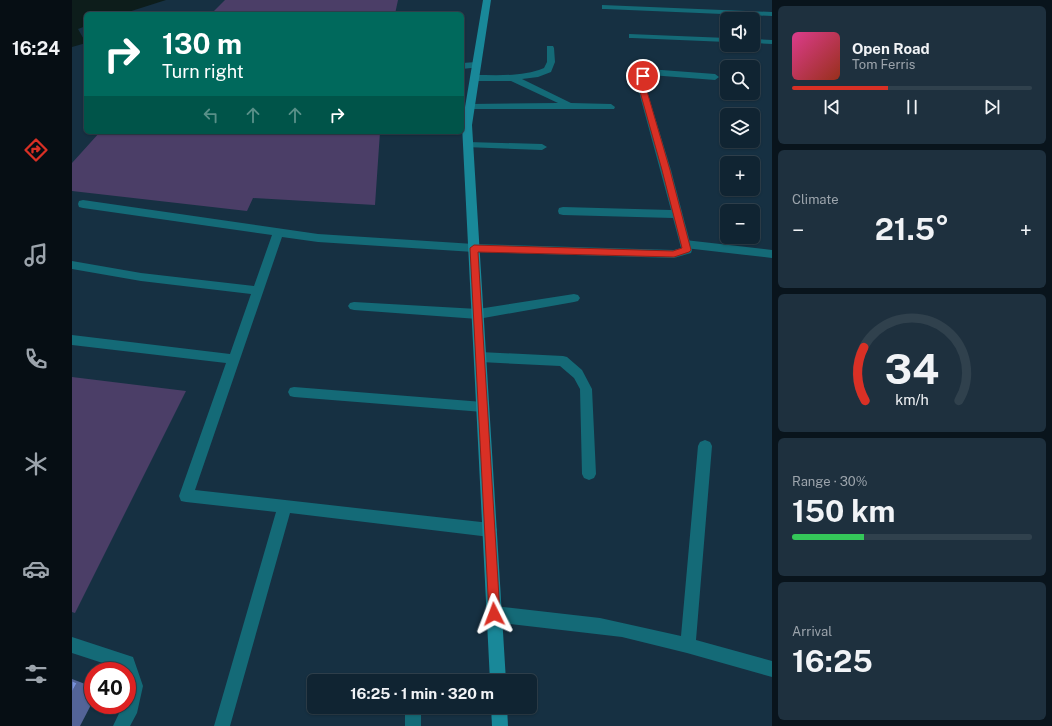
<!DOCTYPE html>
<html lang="en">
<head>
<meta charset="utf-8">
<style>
  body { margin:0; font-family:"Public Sans",sans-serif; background:#1e303e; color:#f1f3f6; height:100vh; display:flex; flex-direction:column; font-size:15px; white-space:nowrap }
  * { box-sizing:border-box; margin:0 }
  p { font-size:13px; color:#9ca4ac }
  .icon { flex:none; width:22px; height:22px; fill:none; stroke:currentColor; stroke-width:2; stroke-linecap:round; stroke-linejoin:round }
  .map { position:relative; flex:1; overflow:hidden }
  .drawer { display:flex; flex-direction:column; gap:6px; padding:6px; background:#09141c; width:280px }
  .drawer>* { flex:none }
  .hud { position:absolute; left:12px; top:12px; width:380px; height:122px; border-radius:6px; box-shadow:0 1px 3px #0004,0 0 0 1px #30414d; background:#00695c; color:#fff; overflow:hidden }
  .buttons { position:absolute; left:648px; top:12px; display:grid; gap:8px }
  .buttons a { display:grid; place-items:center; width:40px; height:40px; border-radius:6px; background:#102432; box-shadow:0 1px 3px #0004,0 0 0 1px #30414d; font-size:20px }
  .speed { position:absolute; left:12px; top:662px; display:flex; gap:8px; font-size:20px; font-weight:700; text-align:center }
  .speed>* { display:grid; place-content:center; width:52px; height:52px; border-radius:50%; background:#102432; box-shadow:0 1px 3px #0004,0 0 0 1px #30414d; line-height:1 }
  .speed .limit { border:6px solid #d22; background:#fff; color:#111 }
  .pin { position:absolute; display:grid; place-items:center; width:34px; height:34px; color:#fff; margin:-17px; border:2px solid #fff; border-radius:50%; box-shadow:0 1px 4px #0007 }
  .me { position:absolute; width:44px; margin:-22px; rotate:357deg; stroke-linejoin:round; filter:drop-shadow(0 0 3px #0008) }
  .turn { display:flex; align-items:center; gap:14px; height:84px; padding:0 12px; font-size:18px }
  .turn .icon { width:52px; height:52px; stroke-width:2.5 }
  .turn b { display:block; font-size:28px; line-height:34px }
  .lanes { display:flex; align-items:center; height:38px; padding:0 12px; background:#0003; justify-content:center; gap:20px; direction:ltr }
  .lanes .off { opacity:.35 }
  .big { font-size:30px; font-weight:700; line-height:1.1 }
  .drawer .tile { flex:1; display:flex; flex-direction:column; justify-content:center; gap:6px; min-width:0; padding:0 14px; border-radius:6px; background:#1e303e }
  .drawer .dial { align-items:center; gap:0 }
  .dial svg { height:104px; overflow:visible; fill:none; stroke:#30414d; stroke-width:7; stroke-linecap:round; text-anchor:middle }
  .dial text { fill:#f1f3f6; stroke:none }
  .song { display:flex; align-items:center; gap:12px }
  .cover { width:48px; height:48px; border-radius:6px; background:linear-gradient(135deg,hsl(330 70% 55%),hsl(10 70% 35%)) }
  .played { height:4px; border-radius:2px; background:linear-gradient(90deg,#d93025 40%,#30414d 40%) }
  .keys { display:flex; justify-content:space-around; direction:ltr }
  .heat { display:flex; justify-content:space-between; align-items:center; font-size:22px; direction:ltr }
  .charge { height:6px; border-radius:3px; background:linear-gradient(90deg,#34c759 30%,#30414d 0) }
  .trip { position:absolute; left:235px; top:674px; width:230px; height:40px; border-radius:6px; background:#102432; box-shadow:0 1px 3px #0004,0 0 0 1px #30414d; font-weight:700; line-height:40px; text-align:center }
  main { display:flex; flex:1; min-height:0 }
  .tabs { display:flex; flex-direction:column; width:72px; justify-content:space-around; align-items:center; background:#060e14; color:#9ca4ac }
  .tabs .icon { width:28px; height:28px }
  .tabs .selected { color:#d93025 }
  .tabs b { font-size:18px; color:#f1f3f6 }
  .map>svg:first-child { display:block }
</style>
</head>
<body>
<main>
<nav class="tabs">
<b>16:24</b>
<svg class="icon selected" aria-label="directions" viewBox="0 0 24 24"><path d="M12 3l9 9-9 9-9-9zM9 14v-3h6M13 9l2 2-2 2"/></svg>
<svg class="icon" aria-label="music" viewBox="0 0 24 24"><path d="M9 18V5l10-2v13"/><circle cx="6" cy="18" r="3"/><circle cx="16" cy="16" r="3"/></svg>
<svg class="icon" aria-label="phone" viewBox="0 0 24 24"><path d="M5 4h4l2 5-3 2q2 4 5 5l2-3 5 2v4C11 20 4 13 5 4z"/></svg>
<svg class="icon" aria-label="climate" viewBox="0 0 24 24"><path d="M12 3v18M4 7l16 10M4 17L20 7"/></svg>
<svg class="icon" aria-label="car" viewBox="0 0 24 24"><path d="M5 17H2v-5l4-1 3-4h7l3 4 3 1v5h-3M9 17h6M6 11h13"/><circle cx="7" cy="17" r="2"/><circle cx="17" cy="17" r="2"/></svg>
<svg class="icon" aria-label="filters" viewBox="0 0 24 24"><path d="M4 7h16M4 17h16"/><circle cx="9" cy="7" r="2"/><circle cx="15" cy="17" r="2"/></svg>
</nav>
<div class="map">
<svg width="700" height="726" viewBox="0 0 700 726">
  <rect width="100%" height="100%" fill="#163042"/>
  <!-- green -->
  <g fill="#4b3e67">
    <path d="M153 0H326L323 14H139Z"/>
    <path d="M28 132H308L303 205 181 198 175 211 0 191V163Z"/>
    <path d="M0 377 114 391 3 613 0 612Z"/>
  </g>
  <!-- water -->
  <path fill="#0d1d1b" d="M0 0H94L50 14H14V26L6 29 14 43 0 47Z"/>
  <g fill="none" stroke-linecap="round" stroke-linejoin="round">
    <!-- lane -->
    <g fill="#146a77" fill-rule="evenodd">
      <path d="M405 62 408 63 409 65 408 67 390 69V63Z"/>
      <path d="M613 240 700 250V258L613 248 609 247 608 244 609 241Z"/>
      <path d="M335 707H347L349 713V726H333V713Z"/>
    </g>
    <!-- street -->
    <g fill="#146a77" fill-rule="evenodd">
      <path d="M530 5 700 12V16L533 9H530Z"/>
      <path d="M557 34 655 38V42L560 38H557Z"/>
      <path d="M681 39 700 40V44L681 43Z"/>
      <path d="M475 46H481L482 48 483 62 479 72 466 77 450 79 499 103 539 104 543 107 542 109H395L394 107 395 105 398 104 486 103 439 81H402L398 78 402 75C426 75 450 77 472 68L475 62Z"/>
      <path d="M576 69 643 74 647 77 643 80 578 75 572 81 599 170 620 250 619 253 602 258 402 252 246 242 210 237 123 490 418 523 423 525 425 530 423 535 418 537 218 513 158 726H142L204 512 114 502 109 501 107 496 154 363 0 345V335L158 354 179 294 69 281 0 269V261L69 273 182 286 200 235 11 208 7 207 6 204 7 201 11 200 246 234 402 244 602 250 609 248 601 218 491 215 487 214 486 211 487 208 491 207 599 210 564 81 568 74Z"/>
      <path d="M396 142 470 144 475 147 470 150 393 147 391 145Z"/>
      <path d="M502 294 506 295 508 298 506 301 502 302 406 319 282 310 278 309 276 306 278 303 282 302 406 309Z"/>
      <path d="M408 352 491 356 495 357 510 370 520 389 524 474 522 478 517 480 512 478 510 474 508 389 502 378 488 366 408 362 404 361 402 357 404 353Z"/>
      <path d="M222 387 411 402 415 403 417 407 415 411 411 412 222 397 218 396 216 392 218 388Z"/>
      <path d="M633 440 638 442 640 446 624 640 700 661V677L615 653 550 637 422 622 417 619 414 614 417 609 422 606 528 618 609 636 626 446 628 442Z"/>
      <path d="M0 637 61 657 71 686 65 713 58 726H41L51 705H55V671H50L49 669 0 653Z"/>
    </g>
    <!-- secondary -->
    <g fill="#198899" fill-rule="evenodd">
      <path d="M411 0H419L400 125 434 681H418L390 125Z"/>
      <path d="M419 707H435L436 726H420Z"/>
    </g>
  </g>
  <!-- shaded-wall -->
  <path fill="#536498" d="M0 679 21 687V701L8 726H0Z"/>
  <!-- building -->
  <path fill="#768fd9" stroke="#536498" d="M0 681 5 683 0 692Z"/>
  <!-- route -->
  <path fill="#d93025" stroke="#8d1f18" d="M569 74 574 76 572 81 598 170 619 250 617 252 602 257 406 252 428 614 426 618 422 620 418 618 417 614 398 248 402 245 601 251 610 248 590 170 565 81Z"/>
</svg>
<div class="buttons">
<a><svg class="icon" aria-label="sound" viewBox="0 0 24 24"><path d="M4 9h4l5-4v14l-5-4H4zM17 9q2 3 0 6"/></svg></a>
<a><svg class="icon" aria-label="search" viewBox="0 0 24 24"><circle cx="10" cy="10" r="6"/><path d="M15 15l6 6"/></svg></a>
<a><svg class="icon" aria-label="layers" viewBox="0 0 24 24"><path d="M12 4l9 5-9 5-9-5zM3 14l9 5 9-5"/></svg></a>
<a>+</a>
<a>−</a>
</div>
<div class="speed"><div class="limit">40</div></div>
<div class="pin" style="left:571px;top:76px;background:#d93025"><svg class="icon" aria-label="arrive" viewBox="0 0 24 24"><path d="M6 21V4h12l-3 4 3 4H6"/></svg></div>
<svg class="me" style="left:422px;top:614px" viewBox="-20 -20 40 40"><path d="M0-17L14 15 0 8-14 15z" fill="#d93025" stroke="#fff" stroke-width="4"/></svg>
<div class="trip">16:25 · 1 min · 320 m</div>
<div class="hud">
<div class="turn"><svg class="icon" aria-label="right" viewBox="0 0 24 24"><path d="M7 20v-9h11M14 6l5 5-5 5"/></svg><div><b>130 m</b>Turn right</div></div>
<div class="lanes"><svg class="icon off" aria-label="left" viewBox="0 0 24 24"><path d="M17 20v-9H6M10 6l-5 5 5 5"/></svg><svg class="icon off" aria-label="ahead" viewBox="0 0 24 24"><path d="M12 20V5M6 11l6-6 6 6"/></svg><svg class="icon off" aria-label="ahead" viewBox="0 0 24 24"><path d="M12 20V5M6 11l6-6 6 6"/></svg><svg class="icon" aria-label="right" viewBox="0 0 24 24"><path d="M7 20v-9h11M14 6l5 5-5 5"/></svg></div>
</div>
</div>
<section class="drawer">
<div class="tile">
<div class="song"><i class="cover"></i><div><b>Open Road</b><p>Tom Ferris</p></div></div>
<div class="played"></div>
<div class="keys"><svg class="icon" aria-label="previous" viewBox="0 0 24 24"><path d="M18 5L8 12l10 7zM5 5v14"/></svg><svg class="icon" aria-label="pause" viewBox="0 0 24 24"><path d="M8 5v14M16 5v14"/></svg><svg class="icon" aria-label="next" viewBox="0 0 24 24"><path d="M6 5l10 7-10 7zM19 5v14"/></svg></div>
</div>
<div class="tile"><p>Climate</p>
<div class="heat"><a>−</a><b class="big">21.5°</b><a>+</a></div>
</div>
<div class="tile dial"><svg viewBox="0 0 100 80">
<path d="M14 69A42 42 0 1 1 86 69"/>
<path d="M14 69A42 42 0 0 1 13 28" stroke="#d93025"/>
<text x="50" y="56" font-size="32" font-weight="700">34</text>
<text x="50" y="72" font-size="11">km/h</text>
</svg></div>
<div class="tile"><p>Range · 30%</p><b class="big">150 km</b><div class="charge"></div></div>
<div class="tile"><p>Arrival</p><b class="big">16:25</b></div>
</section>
</main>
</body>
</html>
